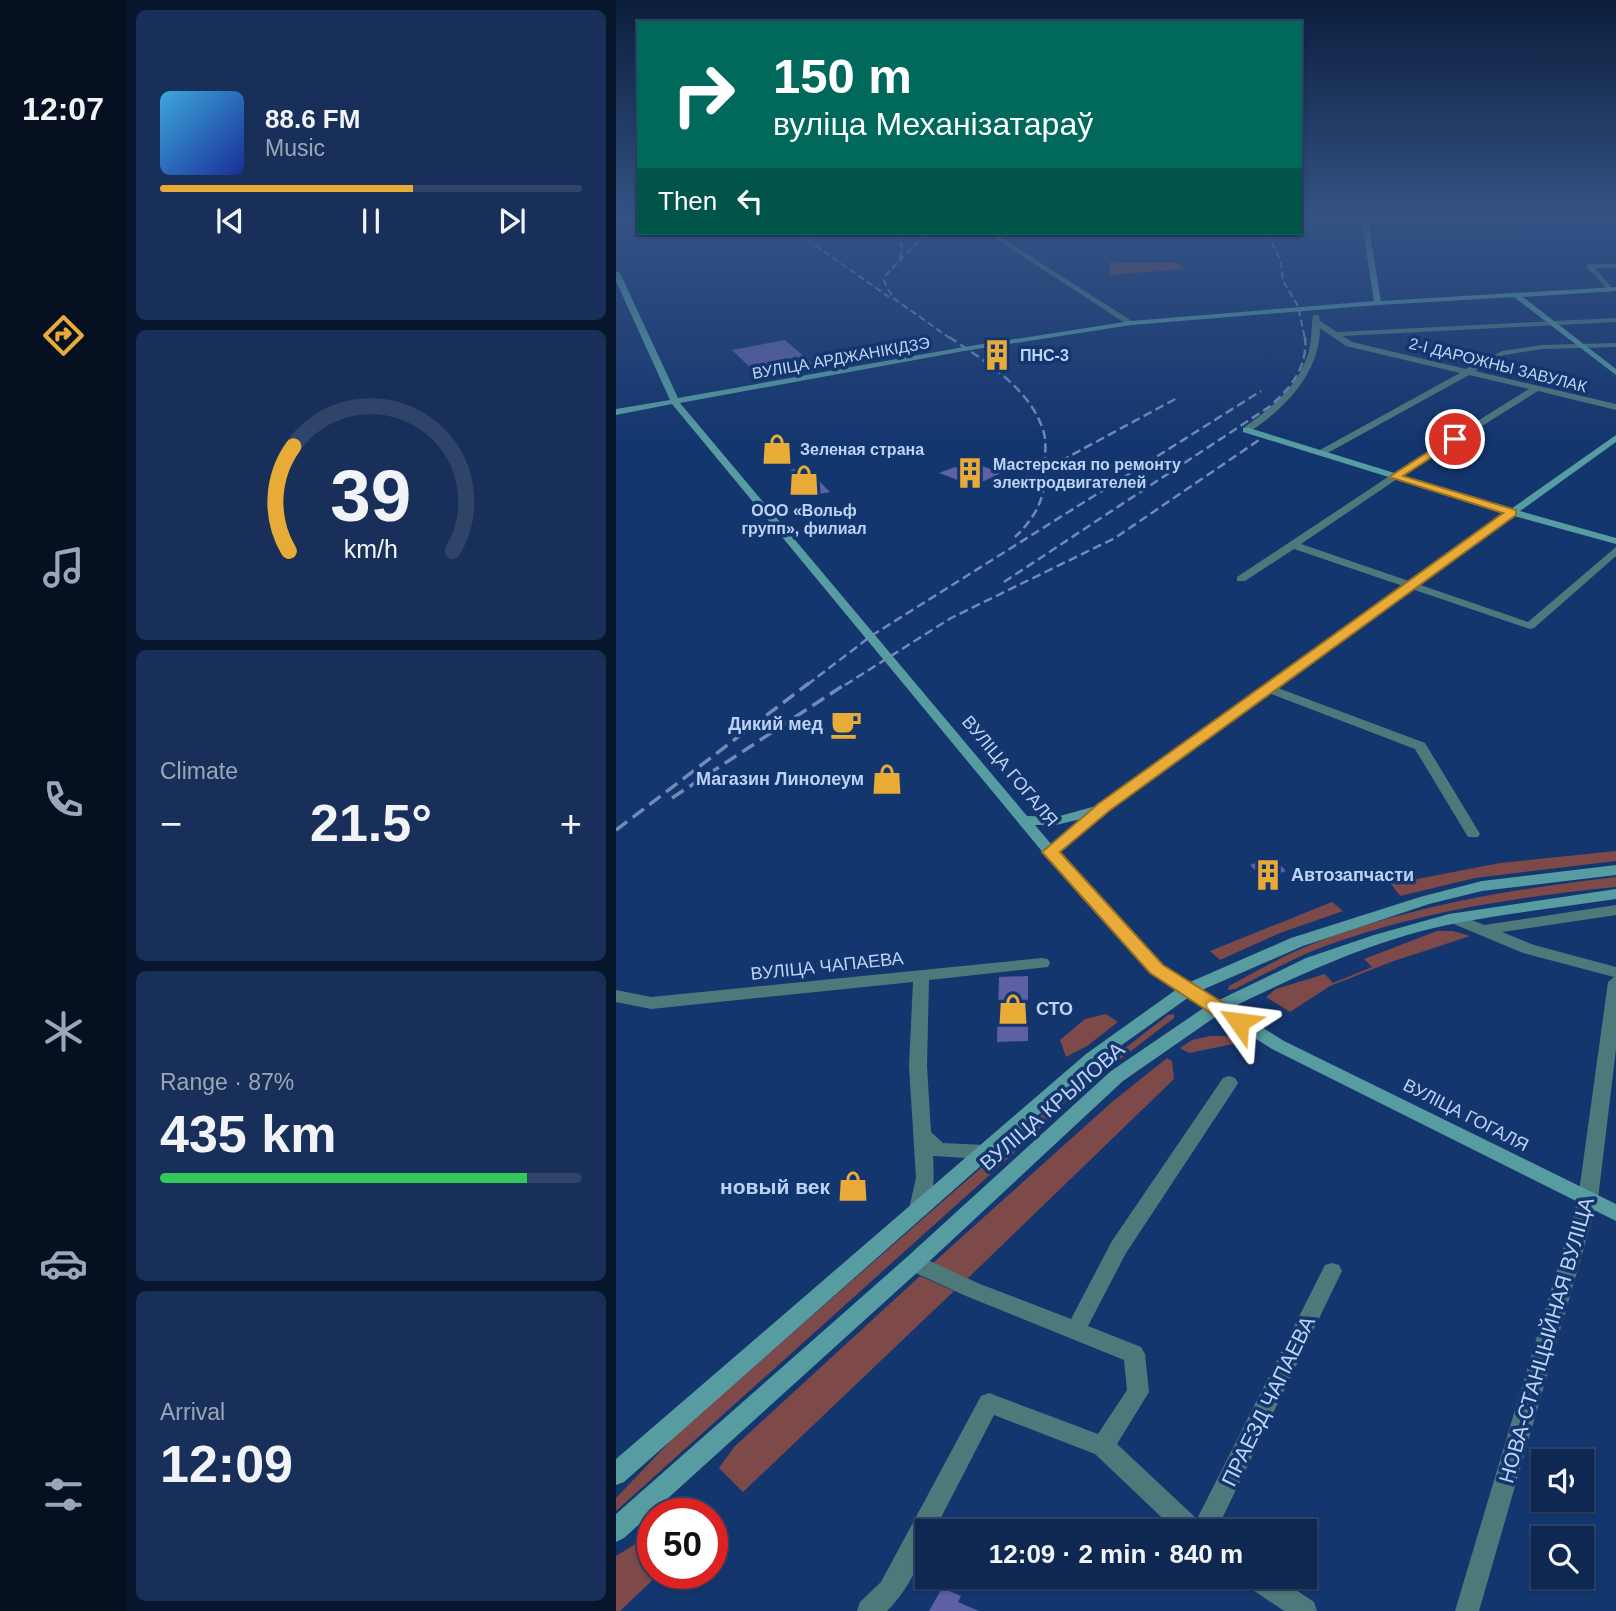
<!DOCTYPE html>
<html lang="en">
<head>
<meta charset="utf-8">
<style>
  body { margin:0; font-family:Arial,sans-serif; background:#183059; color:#f1f3f6; height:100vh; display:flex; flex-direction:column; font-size:26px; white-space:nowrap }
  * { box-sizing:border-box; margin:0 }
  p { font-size:23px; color:#9ba6b8 }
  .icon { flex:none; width:38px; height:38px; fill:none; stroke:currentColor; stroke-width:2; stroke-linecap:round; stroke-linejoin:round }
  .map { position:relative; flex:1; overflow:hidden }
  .drawer { display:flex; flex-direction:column; gap:10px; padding:10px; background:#08162d; width:490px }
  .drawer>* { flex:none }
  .hud { position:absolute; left:21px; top:21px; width:665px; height:214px; border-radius:0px; box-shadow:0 2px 5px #0004,0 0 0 2px #2f4469; background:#00695c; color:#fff; overflow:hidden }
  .tools { position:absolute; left:915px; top:1449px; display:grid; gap:14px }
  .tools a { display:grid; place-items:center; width:63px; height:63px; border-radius:0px; background:#0f2852; box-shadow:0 2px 5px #0004,0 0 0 2px #2f4469; font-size:35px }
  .speed { position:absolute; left:21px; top:1498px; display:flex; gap:14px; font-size:35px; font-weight:700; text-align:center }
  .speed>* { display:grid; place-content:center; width:91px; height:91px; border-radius:50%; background:#0f2852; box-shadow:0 2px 5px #0004,0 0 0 2px #2f4469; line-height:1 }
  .speed .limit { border:10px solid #d22; background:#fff; color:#111 }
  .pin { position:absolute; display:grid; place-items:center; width:60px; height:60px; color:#fff; margin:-30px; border:4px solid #fff; border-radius:50%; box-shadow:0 2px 7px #0007 }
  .me { position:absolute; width:77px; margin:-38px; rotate:301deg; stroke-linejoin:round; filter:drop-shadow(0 0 5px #0008) }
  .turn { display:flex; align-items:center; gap:24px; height:147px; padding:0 21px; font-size:32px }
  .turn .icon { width:91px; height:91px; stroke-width:2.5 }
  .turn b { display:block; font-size:49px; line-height:60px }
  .then { display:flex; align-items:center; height:66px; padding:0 21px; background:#0003; gap:14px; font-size:26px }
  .big { font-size:52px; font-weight:800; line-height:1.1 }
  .drawer .tile { flex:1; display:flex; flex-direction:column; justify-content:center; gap:10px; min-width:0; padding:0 24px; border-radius:10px; background:#183059 }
  .drawer .dial { align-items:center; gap:0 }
  .dial svg { height:182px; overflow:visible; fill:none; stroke:#2f4469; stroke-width:7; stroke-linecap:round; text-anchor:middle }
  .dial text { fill:#f1f3f6; stroke:none }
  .song { display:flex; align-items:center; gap:21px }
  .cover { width:84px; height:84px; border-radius:10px; background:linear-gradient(135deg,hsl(200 70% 55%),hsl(230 70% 35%)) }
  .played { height:7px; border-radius:4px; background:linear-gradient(90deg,#e8ab37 60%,#2f4469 60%) }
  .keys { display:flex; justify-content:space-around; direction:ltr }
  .heat { display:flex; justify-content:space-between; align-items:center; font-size:38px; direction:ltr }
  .charge { height:10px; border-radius:5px; background:linear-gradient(90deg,#34c759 87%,#2f4469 0) }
  .trip { position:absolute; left:299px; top:1519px; width:402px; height:70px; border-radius:0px; background:#0f2852; box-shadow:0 2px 5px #0004,0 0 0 2px #2f4469; font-weight:800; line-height:70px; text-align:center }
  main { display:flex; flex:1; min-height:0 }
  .dock { display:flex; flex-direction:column; width:126px; justify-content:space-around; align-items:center; background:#061021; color:#9ba6b8 }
  .dock .icon { width:49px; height:49px }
  .dock .current { color:#e8ab37 }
  .dock b { font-size:32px; color:#f1f3f6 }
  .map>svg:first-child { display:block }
</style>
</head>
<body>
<main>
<nav class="dock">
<b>12:07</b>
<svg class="icon current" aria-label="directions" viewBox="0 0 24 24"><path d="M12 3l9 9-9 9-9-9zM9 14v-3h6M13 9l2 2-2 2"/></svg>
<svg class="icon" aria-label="music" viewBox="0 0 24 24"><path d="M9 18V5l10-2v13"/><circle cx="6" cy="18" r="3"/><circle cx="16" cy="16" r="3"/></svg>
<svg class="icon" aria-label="phone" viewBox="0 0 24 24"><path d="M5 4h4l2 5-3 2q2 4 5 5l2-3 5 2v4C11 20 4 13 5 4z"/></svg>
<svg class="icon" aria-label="climate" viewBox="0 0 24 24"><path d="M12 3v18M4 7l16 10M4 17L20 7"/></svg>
<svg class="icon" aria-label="car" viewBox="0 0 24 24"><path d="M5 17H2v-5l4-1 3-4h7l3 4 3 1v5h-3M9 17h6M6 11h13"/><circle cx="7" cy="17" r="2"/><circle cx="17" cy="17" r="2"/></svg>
<svg class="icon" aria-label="filters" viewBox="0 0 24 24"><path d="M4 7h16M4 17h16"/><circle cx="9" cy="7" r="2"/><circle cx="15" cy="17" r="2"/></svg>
</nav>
<section class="drawer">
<div class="tile">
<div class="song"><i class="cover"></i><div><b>88.6 FM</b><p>Music</p></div></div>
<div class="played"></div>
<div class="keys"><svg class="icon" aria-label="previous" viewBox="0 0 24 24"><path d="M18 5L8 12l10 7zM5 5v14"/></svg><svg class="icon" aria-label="pause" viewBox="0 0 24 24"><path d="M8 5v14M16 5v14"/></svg><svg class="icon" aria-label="next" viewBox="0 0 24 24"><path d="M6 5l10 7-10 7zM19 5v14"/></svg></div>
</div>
<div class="tile dial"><svg viewBox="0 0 100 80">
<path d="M14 69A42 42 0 1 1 86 69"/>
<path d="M14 69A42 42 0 0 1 16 23" stroke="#e8ab37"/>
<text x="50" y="56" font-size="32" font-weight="700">39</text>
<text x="50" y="72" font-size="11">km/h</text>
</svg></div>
<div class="tile"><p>Climate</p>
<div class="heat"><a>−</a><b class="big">21.5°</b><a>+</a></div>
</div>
<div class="tile"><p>Range · 87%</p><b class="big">435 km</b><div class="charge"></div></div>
<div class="tile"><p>Arrival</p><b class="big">12:09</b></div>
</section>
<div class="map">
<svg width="1000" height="1611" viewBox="0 0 1000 1611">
  <rect width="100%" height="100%" fill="#14366e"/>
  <!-- green -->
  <g fill="#7d4949">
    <path d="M494 262 561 263 569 269 494 275Z"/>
    <path d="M1000 851V861L859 878 784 896 775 884 884 863Z"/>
    <path d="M1000 877V887C898 897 797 913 701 949 673 960 646 976 619 989L612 990 613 986C640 972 666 956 694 945 792 906 896 889 1000 877Z"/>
    <path d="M716 902 727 911 664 933 604 960 594 951Z"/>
    <path d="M821 931H837L854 936 775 962 714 986 674 1012 650 997 660 989 709 974 717 983 756 967 748 959Z"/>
    <path d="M490 1014 502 1022 471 1046 450 1057 444 1040 469 1019Z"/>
    <path d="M558 1014V1018L450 1101 418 1135 0 1511V1498L61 1434 447 1096 552 1015Z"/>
    <path d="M594 1036H610L627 1042 573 1053 564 1048 576 1040Z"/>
    <path d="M551 1058 556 1061 558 1079 351 1279 317 1263 496 1102Z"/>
    <path d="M304 1276 338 1291 127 1492 103 1468 119 1446Z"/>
    <path d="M37 1533V1573H44L4 1611H0V1556Z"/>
  </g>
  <!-- building -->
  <g fill="#5d60a3">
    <path d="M169 340 198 365 186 367 189 370 145 378 116 350Z"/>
    <path d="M361 464 385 473 366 482 355 478 347 482 323 473 339 467 348 470Z"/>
    <path d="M189 467 214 492 198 495 174 470Z"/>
    <path d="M656 857 670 871 648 879 634 865Z"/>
    <path d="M412 976V1041L381 1042 383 977Z"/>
    <path d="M326 1588 345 1596 342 1602 363 1611H313Z"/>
  </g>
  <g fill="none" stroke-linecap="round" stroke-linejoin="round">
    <!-- street -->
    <g fill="#4e797b" fill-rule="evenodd">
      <path d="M371 233H378L519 323 512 325Z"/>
      <path d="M1000 264V268H979L998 290 994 292 970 266 973 264Z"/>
      <path d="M697 315H703L704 321 721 332 1000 318V322L727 336 736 342 850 369 886 351 926 345 1000 343V347L926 349 888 355 859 371 1000 404V410L922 391 781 479 685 544 912 622 1000 547V556L918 628 914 629 678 549 629 581H621V577L775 475 913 389 853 375 708 455H702V451L844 373 730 346 704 328C704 366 679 397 650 420 643 425 636 432 627 432V428C654 409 682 387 692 354 696 341 695 328 697 315Z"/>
      <path d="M654 685 809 743 864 834 862 837H852L799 749 650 692 648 689 650 686Z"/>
      <path d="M1000 905V915L886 932 918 945 1000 967V1049L982 1199 863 1611H839L962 1199 992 982 998 977 907 953 833 922 830 918 838 913 868 925Z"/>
      <path d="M426 958 432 959 434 963 432 967 313 980 311 1066 315 1132 327 1143 368 1145 375 1147 377 1152 375 1157 368 1159 317 1156C318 1175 319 1197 310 1215L303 1217 296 1215 293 1209 300 1178 293 1066 297 982 35 1009 0 1002V990L35 997Z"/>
      <path d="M613 1076 619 1078 622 1083 619 1088 510 1253 472 1326 525 1347 529 1354 533 1392 501 1444 581 1519 709 1265 716 1263 723 1265 726 1271 600 1531H560L479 1454 378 1415 318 1531H312C312 1555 288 1595 271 1611H241L244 1602 265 1582 365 1396 373 1393 482 1434 511 1390 508 1360 350 1296 291 1269 288 1263 291 1257 298 1255 305 1257 364 1284 455 1319 496 1241 607 1078Z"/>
      <path d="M628 1577H661L698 1602 701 1611H668L631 1586Z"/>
    </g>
    <!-- secondary -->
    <path fill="#569ca0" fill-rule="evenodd" d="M745 216H751L765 301 1000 287V291L907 297 1000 369V375L898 297 762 305 515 325 348 351 64 403 411 816 440 817 480 806 889 513 627 432V428H633L895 509 1000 435V442L904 511 1000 538V544L898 516 492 810 442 852 547 965 574 982 675 938 804 897 866 881 1000 865V875L866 891 813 904 687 946 586 990 603 1000 690 958 758 935 833 914 1000 889V899C947 907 893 913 841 923 762 938 687 973 615 1008L668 1041 1000 1204V1221L656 1049 602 1015 507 1081 305 1269 8 1538 0 1542V1514L291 1257 495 1071 589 1007 573 997 482 1062 8 1482 0 1485V1459L470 1054 561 989 535 973 429 855 56 404 0 415V409L54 400 0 281V271L4 273 62 398 348 347 515 321 758 301ZM465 819 435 844 419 825H440Z"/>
    <!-- rail-far2 -->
    <g stroke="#708bb7" stroke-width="2" stroke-dasharray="7 3.5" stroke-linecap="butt">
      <path d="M182 233 273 297"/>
      <path d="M279 233 286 245 284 259"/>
      <path d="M310 233 270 275 268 281 277 298 335 339"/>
      <path d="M651 233 665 261 667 281 682 306 689 339"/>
    </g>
    <!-- rail-far1 -->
    <g stroke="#708bb7" stroke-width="2.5" stroke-dasharray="9 4.5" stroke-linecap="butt">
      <path d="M333 337C366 359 412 387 426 427 431 438 429 452 429 465 430 496 422 515 399 537"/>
      <path d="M432 485 441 465 452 457 563 397"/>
      <path d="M388 582 653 407C675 388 692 367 689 337"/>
      <path d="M191 685 255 636 645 391"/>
      <path d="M229 685 335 618 499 538 643 440"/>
    </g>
    <!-- rail -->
    <g stroke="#708bb7" stroke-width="3.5" stroke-dasharray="14 7" stroke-linecap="butt">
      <path d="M56 798 231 683"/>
      <path d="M0 830 193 683"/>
    </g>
  </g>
  <!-- sky -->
  <linearGradient id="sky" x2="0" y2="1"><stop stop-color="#0b1e3c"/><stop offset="0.49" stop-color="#345284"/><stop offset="1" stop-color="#345284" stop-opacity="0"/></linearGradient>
  <rect width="1000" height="441" fill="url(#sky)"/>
  <!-- route -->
  <path fill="#e8ab37" stroke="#976f24" stroke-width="2" d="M835 437 844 439 787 476 900 510V515L493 811 444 852 547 965 630 1017 633 1022 630 1027H616L534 973 426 852 482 804 887 513 773 477Z"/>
  <!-- icons -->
  <defs>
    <symbol id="building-bare" viewBox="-9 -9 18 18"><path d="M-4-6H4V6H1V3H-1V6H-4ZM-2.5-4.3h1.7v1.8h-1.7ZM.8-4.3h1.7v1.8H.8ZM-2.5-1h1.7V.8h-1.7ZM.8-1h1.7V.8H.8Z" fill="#e8ab37" stroke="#14366e" stroke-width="2.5" paint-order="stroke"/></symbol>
    <symbol id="shop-bare" viewBox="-9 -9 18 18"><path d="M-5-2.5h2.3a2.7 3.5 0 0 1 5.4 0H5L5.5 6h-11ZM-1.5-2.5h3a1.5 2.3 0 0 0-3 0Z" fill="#e8ab37" stroke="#14366e" stroke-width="2.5" paint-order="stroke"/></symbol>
    <symbol id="cafe-bare" viewBox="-9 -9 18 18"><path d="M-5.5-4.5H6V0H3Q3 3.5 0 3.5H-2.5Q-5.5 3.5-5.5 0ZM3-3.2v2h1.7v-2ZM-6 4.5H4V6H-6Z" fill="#e8ab37" stroke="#14366e" stroke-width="2.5" paint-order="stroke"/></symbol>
  </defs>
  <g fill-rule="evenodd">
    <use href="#building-bare" x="359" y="333" width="44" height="44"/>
    <use href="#shop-bare" x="139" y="427" width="44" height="44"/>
    <use href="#building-bare" x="332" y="451" width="44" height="44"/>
    <use href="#shop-bare" x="166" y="458" width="44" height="44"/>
    <use href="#cafe-bare" x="208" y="702" width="44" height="44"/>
    <use href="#shop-bare" x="249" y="757" width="44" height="44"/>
    <use href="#building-bare" x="630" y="853" width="44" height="44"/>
    <use href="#shop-bare" x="375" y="987" width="44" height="44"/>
    <use href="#shop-bare" x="215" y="1164" width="44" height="44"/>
  </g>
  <g text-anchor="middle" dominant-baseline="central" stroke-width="7" stroke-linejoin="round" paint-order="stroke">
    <!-- far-poi labels -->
    <g font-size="16" font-weight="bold" fill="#bdd3f4" stroke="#14366e" text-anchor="start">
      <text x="404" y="355">ПНС-3</text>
      <text x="184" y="449">Зеленая страна</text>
      <text x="377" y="464">Мастерская по ремонту<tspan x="377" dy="18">электродвигателей</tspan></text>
      <text x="188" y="510" text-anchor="middle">ООО «Вольф<tspan x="188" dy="18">групп», филиал</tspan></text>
    </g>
    <!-- far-street labels -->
    <g font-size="16" fill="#bdd3f4" stroke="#14366e">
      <text transform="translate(225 358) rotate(-10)">ВУЛІЦА АРДЖАНІКІДЗЭ</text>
      <text transform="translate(882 365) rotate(14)">2-І ДАРОЖНЫ ЗАВУЛАК</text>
    </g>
    <!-- poi labels -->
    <g font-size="18" font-weight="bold" fill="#bdd3f4" stroke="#14366e" text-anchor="end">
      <text x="207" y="724">Дикий мед</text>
      <text x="248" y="779">Магазин Линолеум</text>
      <text x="675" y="875" text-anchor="start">Автозапчасти</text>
      <text x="420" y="1009" text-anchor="start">СТО</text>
    </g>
    <!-- street labels -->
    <g font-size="18" fill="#bdd3f4" stroke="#14366e">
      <text transform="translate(394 771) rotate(50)">ВУЛІЦА ГОГАЛЯ</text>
      <text transform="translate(211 966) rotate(-6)">ВУЛІЦА ЧАПАЕВА</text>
      <text transform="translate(850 1115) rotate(27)">ВУЛІЦА ГОГАЛЯ</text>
    </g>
    <!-- near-street labels -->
    <g font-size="21" fill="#bdd3f4" stroke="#14366e">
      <text transform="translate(436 1106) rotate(-41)">ВУЛІЦА КРЫЛОВА</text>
      <text transform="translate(930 1340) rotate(-74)">НОВА-СТАНЦЫЙНАЯ ВУЛІЦА</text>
      <text transform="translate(652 1401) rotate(-64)">ПРАЕЗД ЧАПАЕВА</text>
    </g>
    <!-- near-poi labels -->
    <g font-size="21" font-weight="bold" fill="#bdd3f4" stroke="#14366e" text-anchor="end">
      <text x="214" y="1186">новый век</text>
    </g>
  </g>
</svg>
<div class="tools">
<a><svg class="icon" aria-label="sound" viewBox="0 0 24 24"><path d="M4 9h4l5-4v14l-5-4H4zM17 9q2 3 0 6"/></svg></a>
<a><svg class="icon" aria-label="search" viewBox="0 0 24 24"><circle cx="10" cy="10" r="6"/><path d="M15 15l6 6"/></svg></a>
</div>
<div class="speed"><div class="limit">50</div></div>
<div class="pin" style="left:839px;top:439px;background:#d93025"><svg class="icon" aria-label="arrive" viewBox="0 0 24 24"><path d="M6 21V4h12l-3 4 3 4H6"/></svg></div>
<svg class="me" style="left:623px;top:1022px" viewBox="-20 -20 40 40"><path d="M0-17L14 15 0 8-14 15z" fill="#e8ab37" stroke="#fff" stroke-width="4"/></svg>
<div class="trip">12:09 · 2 min · 840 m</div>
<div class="hud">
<div class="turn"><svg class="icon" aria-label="right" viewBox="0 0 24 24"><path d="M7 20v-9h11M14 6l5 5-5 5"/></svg><div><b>150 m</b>вуліца Механізатараў</div></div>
<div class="then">Then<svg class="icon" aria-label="left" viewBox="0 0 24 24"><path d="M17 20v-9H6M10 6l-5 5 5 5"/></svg></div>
</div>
</div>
</main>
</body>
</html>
